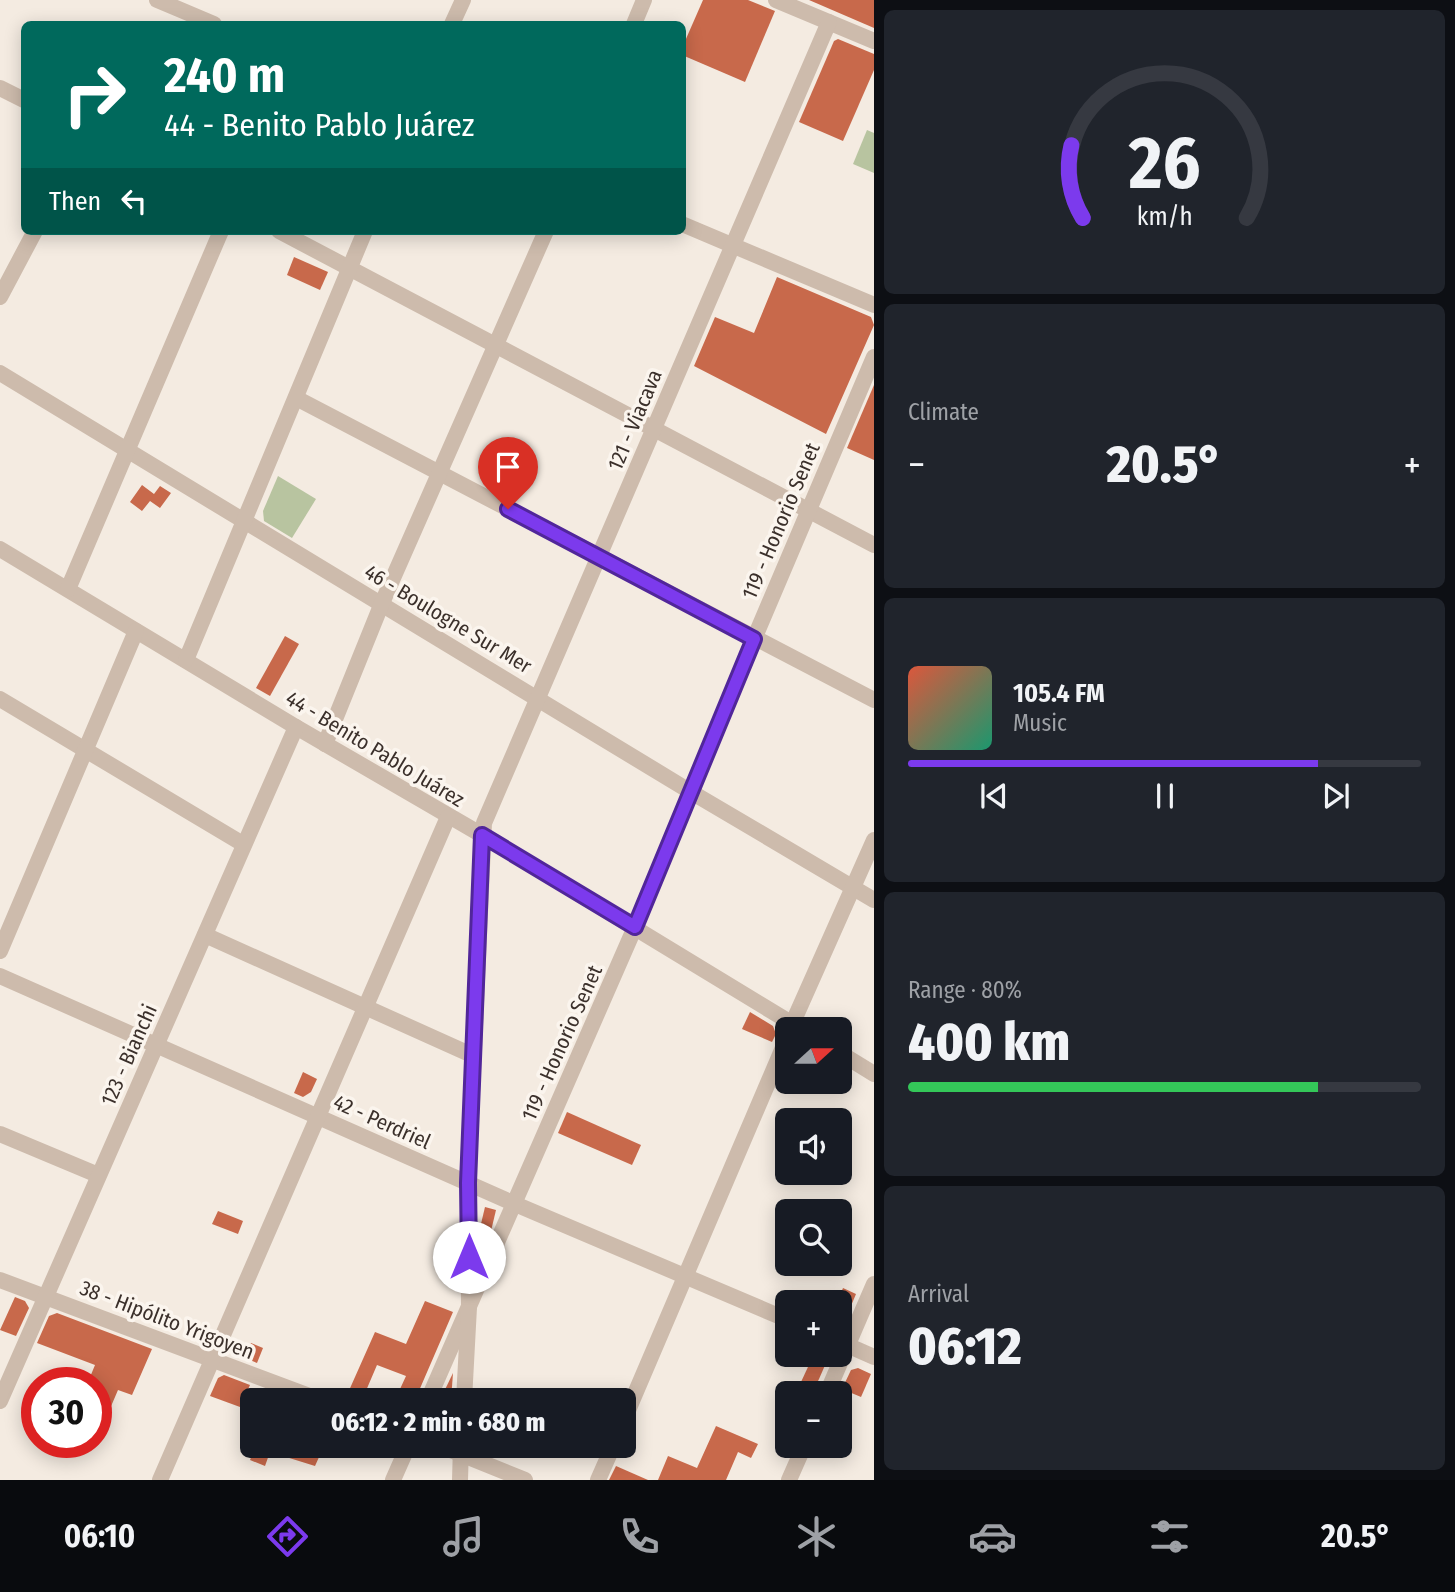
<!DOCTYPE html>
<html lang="en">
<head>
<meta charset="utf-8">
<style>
  body { margin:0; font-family:"Fira Sans Condensed",sans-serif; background:#20242c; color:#f1f3f6; height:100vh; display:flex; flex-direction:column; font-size:26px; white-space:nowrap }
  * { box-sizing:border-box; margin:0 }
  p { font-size:23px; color:#9ea1a6 }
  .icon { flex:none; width:38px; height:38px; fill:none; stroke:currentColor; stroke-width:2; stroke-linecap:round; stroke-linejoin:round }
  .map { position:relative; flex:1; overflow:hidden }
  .details { display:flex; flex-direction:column; gap:10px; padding:10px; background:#0d0f14; width:581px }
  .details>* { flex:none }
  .hud { position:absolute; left:21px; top:21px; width:665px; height:214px; border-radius:10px; box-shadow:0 4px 18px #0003; background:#00695c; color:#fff; overflow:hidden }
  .needle { width:46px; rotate:69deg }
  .buttons { position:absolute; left:775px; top:1017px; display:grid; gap:14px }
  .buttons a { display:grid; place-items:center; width:77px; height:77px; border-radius:10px; background:#171b24; box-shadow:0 4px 18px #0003; font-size:35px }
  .speed { position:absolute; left:21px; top:1367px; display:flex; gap:14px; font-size:35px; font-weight:700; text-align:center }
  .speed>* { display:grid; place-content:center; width:91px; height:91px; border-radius:50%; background:#171b24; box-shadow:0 4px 18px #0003; line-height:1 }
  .speed .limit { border:10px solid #d22; background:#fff; color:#111 }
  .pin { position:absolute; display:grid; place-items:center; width:60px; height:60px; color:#fff; margin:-72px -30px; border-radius:50% 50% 50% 0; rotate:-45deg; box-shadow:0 0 7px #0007 }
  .pin .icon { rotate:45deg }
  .me { position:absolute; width:77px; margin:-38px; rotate:0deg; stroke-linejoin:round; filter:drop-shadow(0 0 5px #0008) }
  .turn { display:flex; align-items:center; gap:24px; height:147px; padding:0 28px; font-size:32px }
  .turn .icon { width:91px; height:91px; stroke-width:2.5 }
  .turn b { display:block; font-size:49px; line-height:60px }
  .then { display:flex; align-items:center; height:66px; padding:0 28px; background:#0003; gap:14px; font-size:26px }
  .big { font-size:52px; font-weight:800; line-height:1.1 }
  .details .tile { flex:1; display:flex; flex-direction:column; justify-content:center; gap:10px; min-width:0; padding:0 24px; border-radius:10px; background:#20242c }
  .details .dial { align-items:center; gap:0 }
  .dial svg { height:182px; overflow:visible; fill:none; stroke:#363941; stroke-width:7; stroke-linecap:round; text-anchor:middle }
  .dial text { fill:#f1f3f6; stroke:none }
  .song { display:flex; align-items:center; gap:21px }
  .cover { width:84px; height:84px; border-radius:10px; background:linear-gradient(135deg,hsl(10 70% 55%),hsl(160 70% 35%)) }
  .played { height:7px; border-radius:4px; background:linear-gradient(90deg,#7c3aed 80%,#363941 80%) }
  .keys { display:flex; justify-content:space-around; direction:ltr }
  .heat { display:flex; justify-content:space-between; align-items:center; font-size:38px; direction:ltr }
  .charge { height:10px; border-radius:5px; background:linear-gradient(90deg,#34c759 80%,#363941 0) }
  .trip { position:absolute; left:240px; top:1388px; width:396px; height:70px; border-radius:10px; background:#171b24; box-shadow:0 4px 18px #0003; font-weight:800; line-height:70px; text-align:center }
  .tab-bar { display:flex; height:112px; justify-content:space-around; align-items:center; background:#090b0e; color:#9ea1a6 }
  .tab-bar .icon { width:49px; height:49px }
  .tab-bar .selected { color:#7c3aed }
  .tab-bar b { font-size:32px; color:#f1f3f6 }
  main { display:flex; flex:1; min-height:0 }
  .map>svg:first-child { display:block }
</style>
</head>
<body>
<main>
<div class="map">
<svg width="874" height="1480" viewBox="0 0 874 1480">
  <rect width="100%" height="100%" fill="#f4ebe1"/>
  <!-- green -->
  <g fill="#b8c4a0">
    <path d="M867 130 874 133V173L853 164Z"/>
    <path d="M278 476 316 499 292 538 264 521 263 511Z"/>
  </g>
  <!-- building -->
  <g fill="#c8694b">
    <path d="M703 0H748L775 11 745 82 682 55V48Z"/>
    <path d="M809 0H874V28Z"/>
    <path d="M838 39 874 54V70L843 141 799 122 834 41Z"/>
    <path d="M294 257 328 272 320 290 287 275Z"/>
    <path d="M777 277 871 317 874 325 826 434 694 366 715 317 754 333Z"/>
    <path d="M874 385V460L847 448Z"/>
    <path d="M142 485 154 494 160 486 171 493 160 508 150 501 142 511 130 502Z"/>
    <path d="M285 636 299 644 270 696 256 688Z"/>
    <path d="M750 1012 773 1026 776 1034 772 1042 742 1029Z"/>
    <path d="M303 1072 317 1079 311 1092 303 1097 294 1093Z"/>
    <path d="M567 1112 641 1145 632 1165 558 1133Z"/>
    <path d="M485 1207 496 1210 491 1231 480 1228Z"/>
    <path d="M218 1211 243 1221 238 1234 212 1224Z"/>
    <path d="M843 1288 856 1294 840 1332V1302H837Z"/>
    <path d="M15 1297 25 1301 29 1308 16 1336 0 1330Z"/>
    <path d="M425 1301 453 1312 415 1400H395L406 1376 377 1365 362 1400 347 1395 375 1332 406 1344Z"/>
    <path d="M57 1313 152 1349 132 1395 118 1390 106 1418 96 1415V1382H88L95 1365 37 1343 49 1316Z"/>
    <path d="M251 1343 263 1348 257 1363 245 1358Z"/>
    <path d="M814 1354H830L815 1388 801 1382Z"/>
    <path d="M858 1368 871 1374 861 1397 842 1389 851 1370Z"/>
    <path d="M453 1373 451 1400H440Z"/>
    <path d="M224 1375 250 1385 240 1407 210 1396 218 1378Z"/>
    <path d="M716 1426 758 1444 751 1458 738 1452 726 1480H658L668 1456 697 1468Z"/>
    <path d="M256 1446H324L315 1466 270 1452 265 1466 250 1460Z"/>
    <path d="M616 1466 648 1480H609Z"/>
  </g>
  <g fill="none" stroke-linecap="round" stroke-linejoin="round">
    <!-- minor -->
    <g stroke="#cdbbac" stroke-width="16">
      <path d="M157 0 214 24"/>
      <path d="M776 0 874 41"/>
      <path d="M452 24 463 0"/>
      <path d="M634 24 644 0"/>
      <path d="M0 88 24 100"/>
      <path d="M682 224 874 305"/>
      <path d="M279 231 874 545"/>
      <path d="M0 297 35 231"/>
      <path d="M0 373 691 792 874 900"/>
      <path d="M296 398 874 700"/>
      <path d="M0 549 296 727 482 835 801 1029"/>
      <path d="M68 589 221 231"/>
      <path d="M186 660 365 231"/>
      <path d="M0 699 243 844"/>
      <path d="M325 744 382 603 546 231"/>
      <path d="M205 935 474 1056"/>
      <path d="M0 951 136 631"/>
      <path d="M0 976 515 1204 788 1320"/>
      <path d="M790 1029 874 840"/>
      <path d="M840 1053 874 1074"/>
      <path d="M0 1134 98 1175"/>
      <path d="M0 1280 320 1400"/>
      <path d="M840 1342 874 1357"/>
      <path d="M827 1393 874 1284"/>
      <path d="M428 1400 635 927 754 639 874 357"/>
      <path d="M464 1400 469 1307 468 1183 484 823 829 22"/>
      <path d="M0 1401 296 727"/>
      <path d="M623 1422 788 1036"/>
      <path d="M441 1446 525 1480"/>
      <path d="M160 1480 448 817"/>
      <path d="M393 1480 408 1446"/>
      <path d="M460 1480 461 1446"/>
      <path d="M598 1480 613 1446"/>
      <path d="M789 1480 804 1446"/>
    </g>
  </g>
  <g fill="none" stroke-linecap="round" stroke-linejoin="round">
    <defs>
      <path id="route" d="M469 1257 468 1183 482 835 635 927 754 639 508 509"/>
    </defs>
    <!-- route casing -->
    <use href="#route" stroke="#51269a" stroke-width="18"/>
    <!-- route -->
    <use href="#route" stroke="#7c3aed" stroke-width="12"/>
  </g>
  <g text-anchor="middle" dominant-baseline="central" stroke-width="7" stroke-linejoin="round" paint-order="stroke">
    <!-- street labels -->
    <g font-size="21" fill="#3b302b" stroke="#fbf5ee">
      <text transform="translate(635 420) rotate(-67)">121 - Viacava</text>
      <text transform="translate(781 521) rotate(-67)">119 - Honorio Senet</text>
      <text transform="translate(448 619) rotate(31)">46 - Boulogne Sur Mer</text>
      <text transform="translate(375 749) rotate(31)">44 - Benito Pablo Juárez</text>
      <text transform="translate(562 1043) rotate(-66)">119 - Honorio Senet</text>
      <text transform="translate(129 1055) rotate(-66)">123 - Bianchi</text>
      <text transform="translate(382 1122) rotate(24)">42 - Perdriel</text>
      <text transform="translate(167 1320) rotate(21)">38 - Hipólito Yrigoyen</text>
    </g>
  </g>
</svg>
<div class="buttons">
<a><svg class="needle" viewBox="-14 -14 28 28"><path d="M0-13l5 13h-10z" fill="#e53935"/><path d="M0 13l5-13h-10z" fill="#9ea1a6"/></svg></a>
<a><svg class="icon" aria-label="sound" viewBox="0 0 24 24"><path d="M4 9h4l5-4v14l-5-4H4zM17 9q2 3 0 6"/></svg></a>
<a><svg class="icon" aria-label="search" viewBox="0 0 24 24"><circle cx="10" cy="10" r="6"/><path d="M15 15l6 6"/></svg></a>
<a>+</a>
<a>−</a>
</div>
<div class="speed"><div class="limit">30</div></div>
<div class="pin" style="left:508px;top:509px;background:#d93025"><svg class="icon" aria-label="arrive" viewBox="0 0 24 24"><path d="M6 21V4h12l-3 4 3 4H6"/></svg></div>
<svg class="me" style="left:469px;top:1257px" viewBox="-20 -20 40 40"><circle r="19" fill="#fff"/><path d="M0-13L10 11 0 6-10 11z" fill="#7c3aed"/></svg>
<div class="trip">06:12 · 2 min · 680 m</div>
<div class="hud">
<div class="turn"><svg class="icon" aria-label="right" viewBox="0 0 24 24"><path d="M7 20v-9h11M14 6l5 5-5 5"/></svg><div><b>240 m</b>44 - Benito Pablo Juárez</div></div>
<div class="then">Then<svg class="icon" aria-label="left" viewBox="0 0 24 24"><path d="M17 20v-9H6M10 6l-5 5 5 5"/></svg></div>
</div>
</div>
<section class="details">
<div class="tile dial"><svg viewBox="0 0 100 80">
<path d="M14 69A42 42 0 1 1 86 69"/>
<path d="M14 69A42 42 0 0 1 9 37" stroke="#7c3aed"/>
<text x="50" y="56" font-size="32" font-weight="700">26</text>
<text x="50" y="72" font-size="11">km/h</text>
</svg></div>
<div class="tile"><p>Climate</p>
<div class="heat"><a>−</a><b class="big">20.5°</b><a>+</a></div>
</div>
<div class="tile">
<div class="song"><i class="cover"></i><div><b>105.4 FM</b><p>Music</p></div></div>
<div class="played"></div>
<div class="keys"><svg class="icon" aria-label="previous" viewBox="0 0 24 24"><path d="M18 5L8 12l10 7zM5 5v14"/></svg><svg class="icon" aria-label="pause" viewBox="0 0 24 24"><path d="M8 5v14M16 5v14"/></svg><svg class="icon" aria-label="next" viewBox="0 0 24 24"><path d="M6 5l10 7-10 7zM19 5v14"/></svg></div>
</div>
<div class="tile"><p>Range · 80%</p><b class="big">400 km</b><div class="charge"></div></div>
<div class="tile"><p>Arrival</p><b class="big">06:12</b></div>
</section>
</main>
<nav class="tab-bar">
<b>06:10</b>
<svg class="icon selected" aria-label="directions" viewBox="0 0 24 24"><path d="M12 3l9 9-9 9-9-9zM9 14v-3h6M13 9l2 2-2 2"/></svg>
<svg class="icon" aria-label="music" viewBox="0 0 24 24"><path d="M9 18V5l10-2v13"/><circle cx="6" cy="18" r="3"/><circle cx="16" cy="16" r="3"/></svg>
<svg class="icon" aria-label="phone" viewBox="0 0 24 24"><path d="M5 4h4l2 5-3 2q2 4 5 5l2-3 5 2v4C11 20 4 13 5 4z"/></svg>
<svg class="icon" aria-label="climate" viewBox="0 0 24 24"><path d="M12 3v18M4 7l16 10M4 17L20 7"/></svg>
<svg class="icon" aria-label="car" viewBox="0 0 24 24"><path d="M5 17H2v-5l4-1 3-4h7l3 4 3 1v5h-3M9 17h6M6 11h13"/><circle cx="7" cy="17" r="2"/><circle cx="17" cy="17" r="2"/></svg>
<svg class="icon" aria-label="filters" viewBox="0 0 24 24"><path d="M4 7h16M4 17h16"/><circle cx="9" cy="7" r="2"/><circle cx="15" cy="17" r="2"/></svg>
<b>20.5°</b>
</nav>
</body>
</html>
